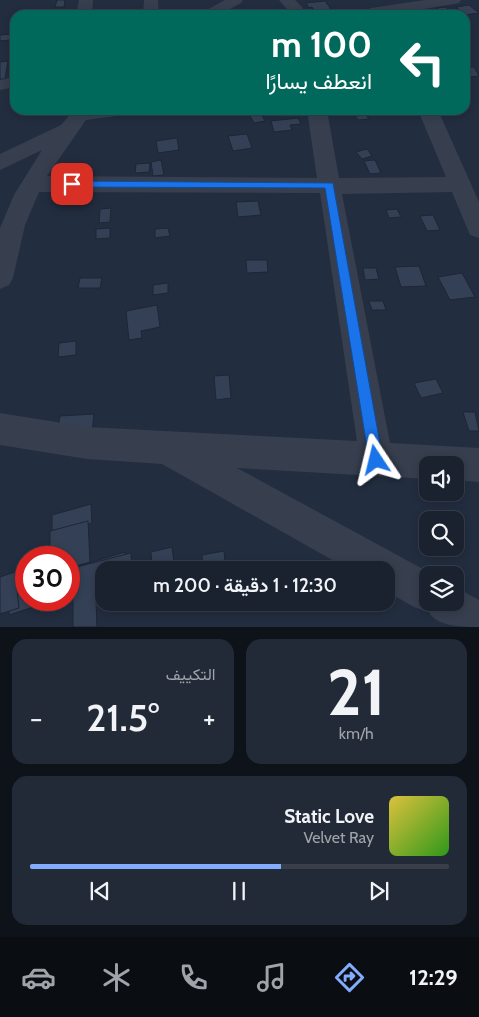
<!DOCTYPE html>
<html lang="ar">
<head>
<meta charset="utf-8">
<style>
  body { margin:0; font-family:Cabin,Vazirmatn,sans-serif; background:#232a37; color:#f1f3f6; direction:rtl; height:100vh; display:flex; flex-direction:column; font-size:19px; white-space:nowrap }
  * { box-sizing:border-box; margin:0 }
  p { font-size:16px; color:#9fa4aa }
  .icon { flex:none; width:28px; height:28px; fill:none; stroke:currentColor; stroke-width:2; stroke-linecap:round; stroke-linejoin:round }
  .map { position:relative; height:627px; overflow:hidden; direction:ltr }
  .side { display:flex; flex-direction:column; gap:12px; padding:12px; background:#0e131a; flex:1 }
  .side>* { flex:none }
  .hud { position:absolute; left:10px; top:10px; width:460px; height:105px; border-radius:15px; box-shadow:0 2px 8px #0003,0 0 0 1px #383f4b; direction:rtl; background:#00695c; color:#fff; overflow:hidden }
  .tools { position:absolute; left:419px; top:456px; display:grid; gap:10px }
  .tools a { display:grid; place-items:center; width:45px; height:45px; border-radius:10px; background:#1a222f; box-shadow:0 2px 8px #0003,0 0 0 1px #383f4b; font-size:25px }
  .speed { position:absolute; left:15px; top:546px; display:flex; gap:10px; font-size:25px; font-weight:700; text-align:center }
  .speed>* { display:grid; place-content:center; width:65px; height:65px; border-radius:50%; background:#1a222f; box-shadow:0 2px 8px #0003,0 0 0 1px #383f4b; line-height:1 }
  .speed .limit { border:8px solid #d22; background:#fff; color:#111 }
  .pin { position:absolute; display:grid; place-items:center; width:42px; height:42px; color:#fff; margin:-21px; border-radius:10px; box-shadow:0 2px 8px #0006 }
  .me { position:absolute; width:55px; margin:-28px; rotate:350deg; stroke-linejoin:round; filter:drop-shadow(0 0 4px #0008) }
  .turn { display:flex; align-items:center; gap:18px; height:105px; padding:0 15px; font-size:22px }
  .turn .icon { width:65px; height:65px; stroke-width:2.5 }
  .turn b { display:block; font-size:35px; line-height:42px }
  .big { font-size:38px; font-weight:600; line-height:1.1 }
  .side .tile { flex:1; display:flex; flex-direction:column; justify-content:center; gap:8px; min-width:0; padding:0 18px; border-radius:15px; background:#232a37 }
  .side .dial { align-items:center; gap:0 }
  .dial b { font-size:65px; line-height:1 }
  .song { display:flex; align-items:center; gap:15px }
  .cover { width:60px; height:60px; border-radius:8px; background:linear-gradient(135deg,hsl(50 70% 55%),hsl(110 70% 35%)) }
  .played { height:5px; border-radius:2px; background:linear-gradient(90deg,#83abfe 60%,#383f4b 60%) }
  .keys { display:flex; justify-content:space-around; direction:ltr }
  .heat { display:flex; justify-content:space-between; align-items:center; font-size:28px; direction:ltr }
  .side .tiles { flex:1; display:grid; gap:12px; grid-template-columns:1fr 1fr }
  .tile:last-child { grid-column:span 2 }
  .trip { position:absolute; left:95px; top:561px; width:300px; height:50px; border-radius:15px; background:#1a222f; box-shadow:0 2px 8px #0003,0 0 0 1px #383f4b; font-weight:600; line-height:50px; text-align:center; direction:rtl }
  .dock { display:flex; height:80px; justify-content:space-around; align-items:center; background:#0a0e13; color:#9fa4aa }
  .dock .icon { width:35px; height:35px }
  .dock .selected { color:#83abfe }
  .dock b { font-size:22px; color:#f1f3f6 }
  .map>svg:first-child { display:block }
</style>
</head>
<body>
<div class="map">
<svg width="479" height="627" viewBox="0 0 479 627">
  <rect width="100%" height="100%" fill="#222d3f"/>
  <!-- building -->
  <g fill="#344055" stroke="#1e2636">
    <path d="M57 0H65L64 7H55Z"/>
    <path d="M325 1 331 9 315 11 312 7 309 8 306 3Z"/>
    <path d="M469 5 479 13 465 15 456 7Z"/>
    <path d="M445 7 451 11 457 10 463 15H445L437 8Z"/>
    <path d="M12 34 10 40 0 41V35Z"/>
    <path d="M8 61 5 79H0V62Z"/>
    <path d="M465 67H474L479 76 470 77Z"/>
    <path d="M260 112 265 121 254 123 249 114Z"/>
    <path d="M366 115 369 119 358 120 355 116Z"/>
    <path d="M298 118 301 124 290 125 292 130 274 132 271 121Z"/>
    <path d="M247 134 252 148 233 151 228 136Z"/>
    <path d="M177 138 179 150 158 153 156 141Z"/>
    <path d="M367 149 372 156 362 159 356 152Z"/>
    <path d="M161 160 164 175 153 176 151 162Z"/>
    <path d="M375 160 381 173 370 174 364 161Z"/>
    <path d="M150 163 149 172 135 173 136 164Z"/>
    <path d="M258 201 261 215 238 217 236 202Z"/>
    <path d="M111 208 110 222 99 223 100 209Z"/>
    <path d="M397 209 401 217 389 218 386 210Z"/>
    <path d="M433 215 440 230 427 231 420 216Z"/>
    <path d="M110 228V238L96 239V229Z"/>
    <path d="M168 228 170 236 155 238V229Z"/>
    <path d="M246 260H267L268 272 247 273Z"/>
    <path d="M419 266 426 286 401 287 395 267Z"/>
    <path d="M363 268H376L379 279 365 280Z"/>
    <path d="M462 273 475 297 450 300 438 277Z"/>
    <path d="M80 278H102L100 288H78Z"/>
    <path d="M168 283V293L153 295V285Z"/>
    <path d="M369 301H383L386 310H372Z"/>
    <path d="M157 305 160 327 141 331 142 338 129 340 126 311Z"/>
    <path d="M76 341V355L58 357 59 343Z"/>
    <path d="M229 375 231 398 216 400 214 376Z"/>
    <path d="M436 379 443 393 421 398 414 383Z"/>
    <path d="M463 412H475L479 431H469Z"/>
    <path d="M94 414 91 441 55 444 60 416Z"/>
    <path d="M91 504 92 523 52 535V515Z"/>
    <path d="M88 521 90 562 69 568V558H50V531Z"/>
    <path d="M172 547 175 570H152L151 552Z"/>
    <path d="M224 551 226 570H203L202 555Z"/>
    <path d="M125 552 123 570H104V602H114L77 614 75 567Z"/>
    <path d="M131 553 132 570H104V599L96 601 97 627H73V568Z"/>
    <path d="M26 571V600H35L36 606 9 615V577Z"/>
    <path d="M15 572 19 608 0 614V577Z"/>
  </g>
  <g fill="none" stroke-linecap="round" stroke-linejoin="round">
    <!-- minor -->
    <g fill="#373f4f" fill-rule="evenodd">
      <path d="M79 0H93L92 15H76Z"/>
      <path d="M144 0H158L159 15H143Z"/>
      <path d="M225 0H243L241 3 219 15H200L203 12Z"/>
      <path d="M279 0H295L302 7 305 15H289L287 9Z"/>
      <path d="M425 0H461L459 3 454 4 387 15H365L363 13 366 10 371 8Z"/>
      <path d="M15 77V87L0 90V80Z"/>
      <path d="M74 110H135L132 114 86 120 47 176 317 178 307 110H327L339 178 446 177 418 110H438L479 202V238L470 235 452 192 342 194 390 443 479 448V482L455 480V465H428V479L237 468 434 575H428V602H455V587L479 600V627C463 627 437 627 429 612L414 607 386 591V570H350L162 464 87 459 0 445V413L87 427 357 441 320 193 39 192 25 225 13 278 9 285 0 289V228L14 195 42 150 0 170V154L61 125Z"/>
    </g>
  </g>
  <!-- route -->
  <path fill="#1a73e8" stroke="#114b97" d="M72 181 333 183 383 460 381 465 376 467 371 465 369 460 325 188 72 187 68 184Z"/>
</svg>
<div class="tools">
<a><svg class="icon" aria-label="sound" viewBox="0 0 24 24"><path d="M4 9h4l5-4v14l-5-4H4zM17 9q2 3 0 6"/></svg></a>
<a><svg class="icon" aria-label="search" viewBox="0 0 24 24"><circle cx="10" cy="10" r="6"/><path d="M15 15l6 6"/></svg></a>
<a><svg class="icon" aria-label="layers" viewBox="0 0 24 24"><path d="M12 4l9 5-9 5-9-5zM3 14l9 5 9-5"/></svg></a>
</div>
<div class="speed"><div class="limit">30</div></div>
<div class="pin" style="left:72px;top:184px;background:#d93025"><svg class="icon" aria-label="arrive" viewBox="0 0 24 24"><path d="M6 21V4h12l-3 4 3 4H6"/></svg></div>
<svg class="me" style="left:376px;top:460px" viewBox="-20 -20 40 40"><path d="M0-17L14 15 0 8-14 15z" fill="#1a73e8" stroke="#fff" stroke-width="4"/></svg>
<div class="trip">12:30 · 1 دقيقة · 200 m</div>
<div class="hud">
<div class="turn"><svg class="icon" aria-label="left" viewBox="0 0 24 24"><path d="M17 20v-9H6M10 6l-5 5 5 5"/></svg><div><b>100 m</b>انعطف يسارًا</div></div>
</div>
</div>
<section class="side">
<div class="tiles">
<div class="tile dial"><b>21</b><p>km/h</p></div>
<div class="tile"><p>التكييف</p>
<div class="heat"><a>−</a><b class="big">21.5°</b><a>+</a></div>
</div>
<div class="tile">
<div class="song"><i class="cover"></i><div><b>Static Love</b><p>Velvet Ray</p></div></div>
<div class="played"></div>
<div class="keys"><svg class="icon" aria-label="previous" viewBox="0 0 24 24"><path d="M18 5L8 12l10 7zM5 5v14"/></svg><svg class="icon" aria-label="pause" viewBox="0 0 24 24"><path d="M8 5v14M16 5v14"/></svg><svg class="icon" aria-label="next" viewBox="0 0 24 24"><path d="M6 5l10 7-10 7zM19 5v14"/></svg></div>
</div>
</div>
</section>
<nav class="dock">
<b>12:29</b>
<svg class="icon selected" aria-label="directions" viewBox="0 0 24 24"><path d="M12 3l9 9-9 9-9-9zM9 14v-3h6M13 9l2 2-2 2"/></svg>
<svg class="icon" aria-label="music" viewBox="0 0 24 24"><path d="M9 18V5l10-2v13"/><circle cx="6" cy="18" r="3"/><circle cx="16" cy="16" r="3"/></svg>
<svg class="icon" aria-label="phone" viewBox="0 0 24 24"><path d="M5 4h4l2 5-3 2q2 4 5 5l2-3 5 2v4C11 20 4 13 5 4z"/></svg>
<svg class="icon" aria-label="climate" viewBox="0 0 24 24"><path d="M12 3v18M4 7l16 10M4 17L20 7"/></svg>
<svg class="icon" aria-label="car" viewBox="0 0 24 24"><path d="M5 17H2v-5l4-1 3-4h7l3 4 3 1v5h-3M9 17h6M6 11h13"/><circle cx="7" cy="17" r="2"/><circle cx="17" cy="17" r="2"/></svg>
</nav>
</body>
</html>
